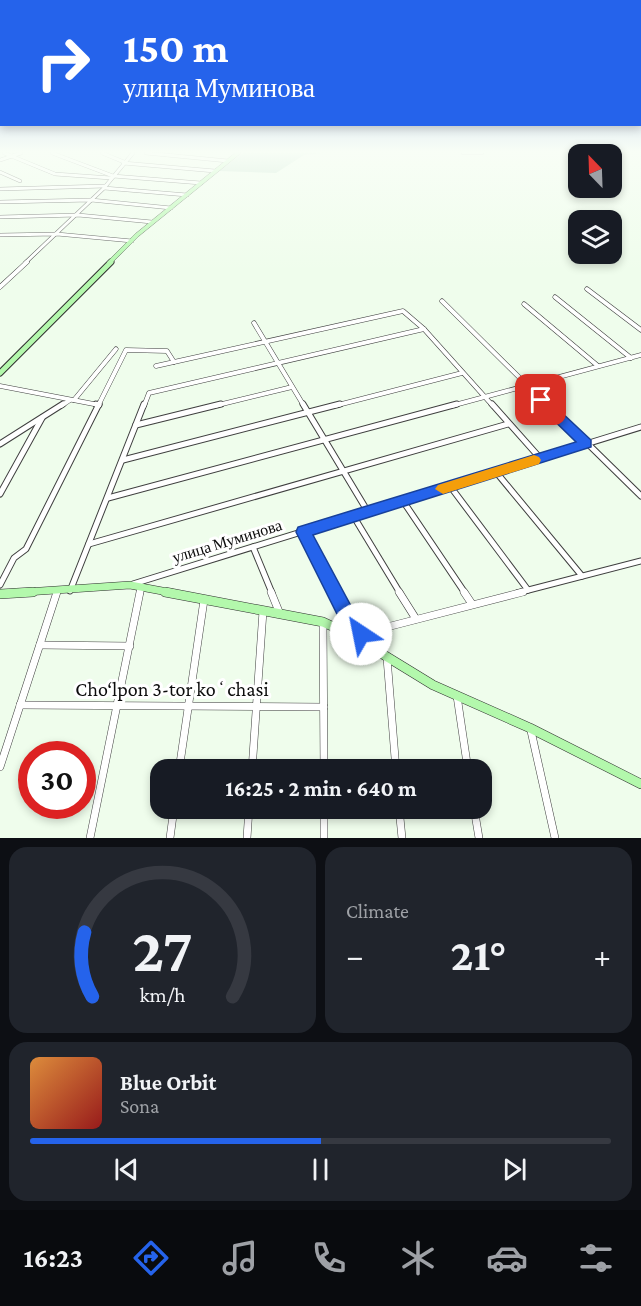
<!DOCTYPE html>
<html lang="en">
<head>
<meta charset="utf-8">
<style>
  body { margin:0; font-family:"Crimson Pro",serif; background:#20242c; color:#f1f3f6; height:100vh; display:flex; flex-direction:column; font-size:22px; white-space:nowrap }
  * { box-sizing:border-box; margin:0 }
  p { font-size:20px; color:#9ea1a6 }
  .icon { flex:none; width:33px; height:33px; fill:none; stroke:currentColor; stroke-width:2; stroke-linecap:round; stroke-linejoin:round }
  .map { position:relative; height:838px; overflow:hidden }
  .details { display:flex; flex-direction:column; gap:9px; padding:9px; background:#0d0f14; flex:1 }
  .details>* { flex:none }
  .top-card { position:absolute; left:0px; top:0px; width:642px; height:126px; box-shadow:0 3px 9px #0003; background:#2563eb; color:#fff; overflow:hidden }
  .needle { width:39px; rotate:337deg }
  .fabs { position:absolute; left:568px; top:144px; display:grid; gap:12px }
  .fabs a { display:grid; place-items:center; width:54px; height:54px; border-radius:12px; background:#171b24; box-shadow:0 3px 9px #0003; font-size:30px }
  .speed { position:absolute; left:18px; top:741px; display:flex; gap:12px; font-size:30px; font-weight:700; text-align:center }
  .speed>* { display:grid; place-content:center; width:78px; height:78px; border-radius:50%; background:#171b24; box-shadow:0 3px 9px #0003; line-height:1 }
  .speed .limit { border:9px solid #d22; background:#fff; color:#111 }
  .pin { position:absolute; display:grid; place-items:center; width:51px; height:51px; color:#fff; margin:-26px; border-radius:12px; box-shadow:0 3px 9px #0006 }
  .me { position:absolute; width:66px; margin:-33px; rotate:326deg; stroke-linejoin:round; filter:drop-shadow(0 0 4px #0008) }
  .turn { display:flex; align-items:center; gap:21px; height:126px; padding:0 24px; font-size:27px }
  .turn .icon { width:78px; height:78px; stroke-width:2.5 }
  .turn b { display:block; font-size:42px; line-height:51px }
  .big { font-size:45px; font-weight:700; line-height:1.1 }
  .details .tile { flex:1; display:flex; flex-direction:column; justify-content:center; gap:9px; min-width:0; padding:0 21px; border-radius:18px; background:#20242c }
  .details .dial { align-items:center; gap:0 }
  .dial svg { height:156px; overflow:visible; fill:none; stroke:#363941; stroke-width:7; stroke-linecap:round; text-anchor:middle }
  .dial text { fill:#f1f3f6; stroke:none }
  .song { display:flex; align-items:center; gap:18px }
  .cover { width:72px; height:72px; border-radius:9px; background:linear-gradient(135deg,hsl(30 70% 55%),hsl(0 70% 35%)) }
  .played { height:6px; border-radius:3px; background:linear-gradient(90deg,#2563eb 50%,#363941 50%) }
  .keys { display:flex; justify-content:space-around; direction:ltr }
  .heat { display:flex; justify-content:space-between; align-items:center; font-size:33px; direction:ltr }
  .details .tiles { flex:1; display:grid; gap:9px; grid-template-columns:1fr 1fr }
  .tile:last-child { grid-column:span 2 }
  .trip { position:absolute; left:150px; top:759px; width:342px; height:60px; border-radius:18px; background:#171b24; box-shadow:0 3px 9px #0003; font-weight:700; line-height:60px; text-align:center }
  .dock { display:flex; height:96px; justify-content:space-around; align-items:center; background:#090b0e; color:#9ea1a6 }
  .dock .icon { width:42px; height:42px }
  .dock .selected { color:#2563eb }
  .dock b { font-size:27px; color:#f1f3f6 }
  .map>svg:first-child { display:block }
</style>
</head>
<body>
<div class="map">
<svg width="641" height="838" viewBox="0 0 641 838">
  <rect width="100%" height="100%" fill="#effdec"/>
  <!-- cemetery -->
  <path fill="#bfddca" d="M243 153H324L304 155 276 173 219 171Z"/>
  <g fill="none" stroke-linecap="round" stroke-linejoin="round">
    <defs>
      <g id="street-far3">
        <path d="M4 153 55 174 111 178"/>
        <path d="M52 153 113 176 201 183"/>
        <path d="M102 153 124 162"/>
        <path d="M146 153 228 161"/>
        <path d="M463 153H482"/>
        <path d="M0 160 21 153"/>
        <path d="M123 163 215 171"/>
        <path d="M0 172 20 181"/>
        <path d="M104 188 187 195"/>
        <path d="M0 189 105 186"/>
        <path d="M0 202 91 200 171 208"/>
        <path d="M0 217 78 215 152 222"/>
        <path d="M0 235 57 234 132 241"/>
        <path d="M25 263 104 188 133 153"/>
      </g>
      <g id="street-far2">
        <path d="M0 287 27 262"/>
        <path d="M587 289 641 330"/>
        <path d="M555 297 631 358"/>
        <path d="M442 301 527 385"/>
        <path d="M524 304 598 366"/>
        <path d="M254 323 304 406"/>
        <path d="M156 366 403 311 424 329"/>
        <path d="M0 386 99 405"/>
        <path d="M526 386 547 406"/>
        <path d="M74 400 116 349"/>
        <path d="M61 406 70 400"/>
        <path d="M98 406 126 350 167 351 174 362"/>
        <path d="M144 406 149 393 424 329 493 406"/>
        <path d="M214 406 292 387"/>
        <path d="M334 406 462 373"/>
        <path d="M451 406 641 355"/>
      </g>
      <g id="street-far1">
        <path d="M96 404 99 405"/>
        <path d="M303 404 368 512"/>
        <path d="M492 404 540 458"/>
        <path d="M545 404 586 443"/>
        <path d="M136 425 221 404"/>
        <path d="M587 443 641 496"/>
        <path d="M0 444 63 404"/>
        <path d="M123 460 340 404"/>
        <path d="M496 472 582 576"/>
        <path d="M450 486 528 590"/>
        <path d="M0 494 42 418"/>
        <path d="M108 498 457 404"/>
        <path d="M403 501 465 593"/>
        <path d="M354 517 400 593"/>
        <path d="M304 532 336 593"/>
        <path d="M89 544 508 424"/>
        <path d="M253 547 272 593"/>
        <path d="M133 584 641 427"/>
        <path d="M0 585 14 558 26 549 99 404"/>
        <path d="M70 591 144 404"/>
        <path d="M140 593 141 586"/>
        <path d="M517 593 641 561"/>
      </g>
      <g id="street">
        <path d="M271 592 280 614"/>
        <path d="M335 592 351 623 361 634"/>
        <path d="M399 592 416 619"/>
        <path d="M464 592 472 604"/>
        <path d="M323 622 324 770"/>
        <path d="M356 635 523 592"/>
        <path d="M40 645 130 646"/>
        <path d="M387 658 396 770"/>
        <path d="M457 696 468 770"/>
        <path d="M20 705 324 707"/>
        <path d="M531 731 555 838"/>
        <path d="M0 767 57 592"/>
        <path d="M179 770 204 600"/>
        <path d="M252 770 263 611"/>
        <path d="M324 808V838"/>
        <path d="M399 808 402 838"/>
        <path d="M474 808 479 838"/>
        <path d="M90 838 140 592"/>
        <path d="M170 838 174 808"/>
        <path d="M247 838 249 808"/>
      </g>
      <path id="secondary-far3" d="M109 263 137 235 238 153"/>
      <path id="secondary-far2" d="M0 373 111 262"/>
      <path id="secondary-far1" d="M11 593 130 585 173 593"/>
      <g id="secondary">
        <path d="M165 592 323 622 353 636 433 685 530 728 641 784"/>
        <path d="M0 594 33 592"/>
      </g>
    </defs>
    <!-- street-far3 casing -->
    <use href="#street-far3" stroke="#3f3f3f" stroke-width="4"/>
    <!-- street-far2 casing -->
    <use href="#street-far2" stroke="#3f3f3f" stroke-width="5"/>
    <!-- street-far1 casing -->
    <use href="#street-far1" stroke="#3f3f3f" stroke-width="7"/>
    <!-- street casing -->
    <use href="#street" stroke="#3f3f3f" stroke-width="8"/>
    <!-- secondary-far3 casing -->
    <use href="#secondary-far3" stroke="#2e2e2e" stroke-width="4.5"/>
    <!-- secondary-far2 casing -->
    <use href="#secondary-far2" stroke="#2e2e2e" stroke-width="7"/>
    <!-- secondary-far1 casing -->
    <use href="#secondary-far1" stroke="#2e2e2e" stroke-width="8"/>
    <!-- secondary casing -->
    <use href="#secondary" stroke="#2e2e2e" stroke-width="10"/>
    <!-- street-far3 -->
    <use href="#street-far3" stroke="#fff" stroke-width="3"/>
    <!-- street-far2 -->
    <use href="#street-far2" stroke="#fff" stroke-width="4"/>
    <!-- street-far1 -->
    <use href="#street-far1" stroke="#fff" stroke-width="5"/>
    <!-- street -->
    <use href="#street" stroke="#fff" stroke-width="7"/>
    <!-- secondary-far3 -->
    <use href="#secondary-far3" stroke="#b3f8ac" stroke-width="4"/>
    <!-- secondary-far2 -->
    <use href="#secondary-far2" stroke="#b3f8ac" stroke-width="5"/>
    <!-- secondary-far1 -->
    <use href="#secondary-far1" stroke="#b3f8ac" stroke-width="7"/>
    <!-- secondary -->
    <use href="#secondary" stroke="#b3f8ac" stroke-width="9"/>
  </g>
  <!-- sky -->
  <linearGradient id="sky" x2="0" y2="1"><stop stop-color="#9db4eb"/><stop offset="0.56" stop-color="#f8fef6"/><stop offset="1" stop-color="#f8fef6" stop-opacity="0"/></linearGradient>
  <rect width="641" height="271" fill="url(#sky)"/>
  <!-- route -->
  <path fill="#2563eb" stroke="#184099" stroke-width="1.5" d="M541 396 545 397 591 440V447L313 535 357 617 370 634 367 640C355 644 351 637 344 628L296 532 298 527 576 442 536 403 534 400Z"/>
  <!-- slow -->
  <path fill="#f59e0b" d="M534 455 539 457 541 460 539 464 443 494 435 489 438 485Z"/>
  <g text-anchor="middle" dominant-baseline="central" stroke-width="6" stroke-linejoin="round" paint-order="stroke">
    <!-- street labels -->
    <g font-size="16" fill="#0c0c0c" stroke="#fff">
      <text transform="translate(227 541) rotate(-17)">улица Муминова</text>
    </g>
    <!-- near-street labels -->
    <g font-size="20" fill="#0c0c0c" stroke="#fff">
      <text x="172" y="689">Cho‘lpon 3-tor koʻchasi</text>
    </g>
  </g>
</svg>
<div class="fabs">
<a><svg class="needle" viewBox="-14 -14 28 28"><path d="M0-13l5 13h-10z" fill="#e53935"/><path d="M0 13l5-13h-10z" fill="#9ea1a6"/></svg></a>
<a><svg class="icon" aria-label="layers" viewBox="0 0 24 24"><path d="M12 4l9 5-9 5-9-5zM3 14l9 5 9-5"/></svg></a>
</div>
<div class="speed"><div class="limit">30</div></div>
<div class="pin" style="left:541px;top:400px;background:#d93025"><svg class="icon" aria-label="arrive" viewBox="0 0 24 24"><path d="M6 21V4h12l-3 4 3 4H6"/></svg></div>
<svg class="me" style="left:361px;top:634px" viewBox="-20 -20 40 40"><circle r="19" fill="#fff"/><path d="M0-13L10 11 0 6-10 11z" fill="#2563eb"/></svg>
<div class="trip">16:25 · 2 min · 640 m</div>
<div class="top-card">
<div class="turn"><svg class="icon" aria-label="right" viewBox="0 0 24 24"><path d="M7 20v-9h11M14 6l5 5-5 5"/></svg><div><b>150 m</b>улица Муминова</div></div>
</div>
</div>
<section class="details">
<div class="tiles">
<div class="tile dial"><svg viewBox="0 0 100 80">
<path d="M14 69A42 42 0 1 1 86 69"/>
<path d="M14 69A42 42 0 0 1 10 36" stroke="#2563eb"/>
<text x="50" y="56" font-size="32" font-weight="700">27</text>
<text x="50" y="72" font-size="11">km/h</text>
</svg></div>
<div class="tile"><p>Climate</p>
<div class="heat"><a>−</a><b class="big">21°</b><a>+</a></div>
</div>
<div class="tile">
<div class="song"><i class="cover"></i><div><b>Blue Orbit</b><p>Sona</p></div></div>
<div class="played"></div>
<div class="keys"><svg class="icon" aria-label="previous" viewBox="0 0 24 24"><path d="M18 5L8 12l10 7zM5 5v14"/></svg><svg class="icon" aria-label="pause" viewBox="0 0 24 24"><path d="M8 5v14M16 5v14"/></svg><svg class="icon" aria-label="next" viewBox="0 0 24 24"><path d="M6 5l10 7-10 7zM19 5v14"/></svg></div>
</div>
</div>
</section>
<nav class="dock">
<b>16:23</b>
<svg class="icon selected" aria-label="directions" viewBox="0 0 24 24"><path d="M12 3l9 9-9 9-9-9zM9 14v-3h6M13 9l2 2-2 2"/></svg>
<svg class="icon" aria-label="music" viewBox="0 0 24 24"><path d="M9 18V5l10-2v13"/><circle cx="6" cy="18" r="3"/><circle cx="16" cy="16" r="3"/></svg>
<svg class="icon" aria-label="phone" viewBox="0 0 24 24"><path d="M5 4h4l2 5-3 2q2 4 5 5l2-3 5 2v4C11 20 4 13 5 4z"/></svg>
<svg class="icon" aria-label="climate" viewBox="0 0 24 24"><path d="M12 3v18M4 7l16 10M4 17L20 7"/></svg>
<svg class="icon" aria-label="car" viewBox="0 0 24 24"><path d="M5 17H2v-5l4-1 3-4h7l3 4 3 1v5h-3M9 17h6M6 11h13"/><circle cx="7" cy="17" r="2"/><circle cx="17" cy="17" r="2"/></svg>
<svg class="icon" aria-label="filters" viewBox="0 0 24 24"><path d="M4 7h16M4 17h16"/><circle cx="9" cy="7" r="2"/><circle cx="15" cy="17" r="2"/></svg>
</nav>
</body>
</html>
